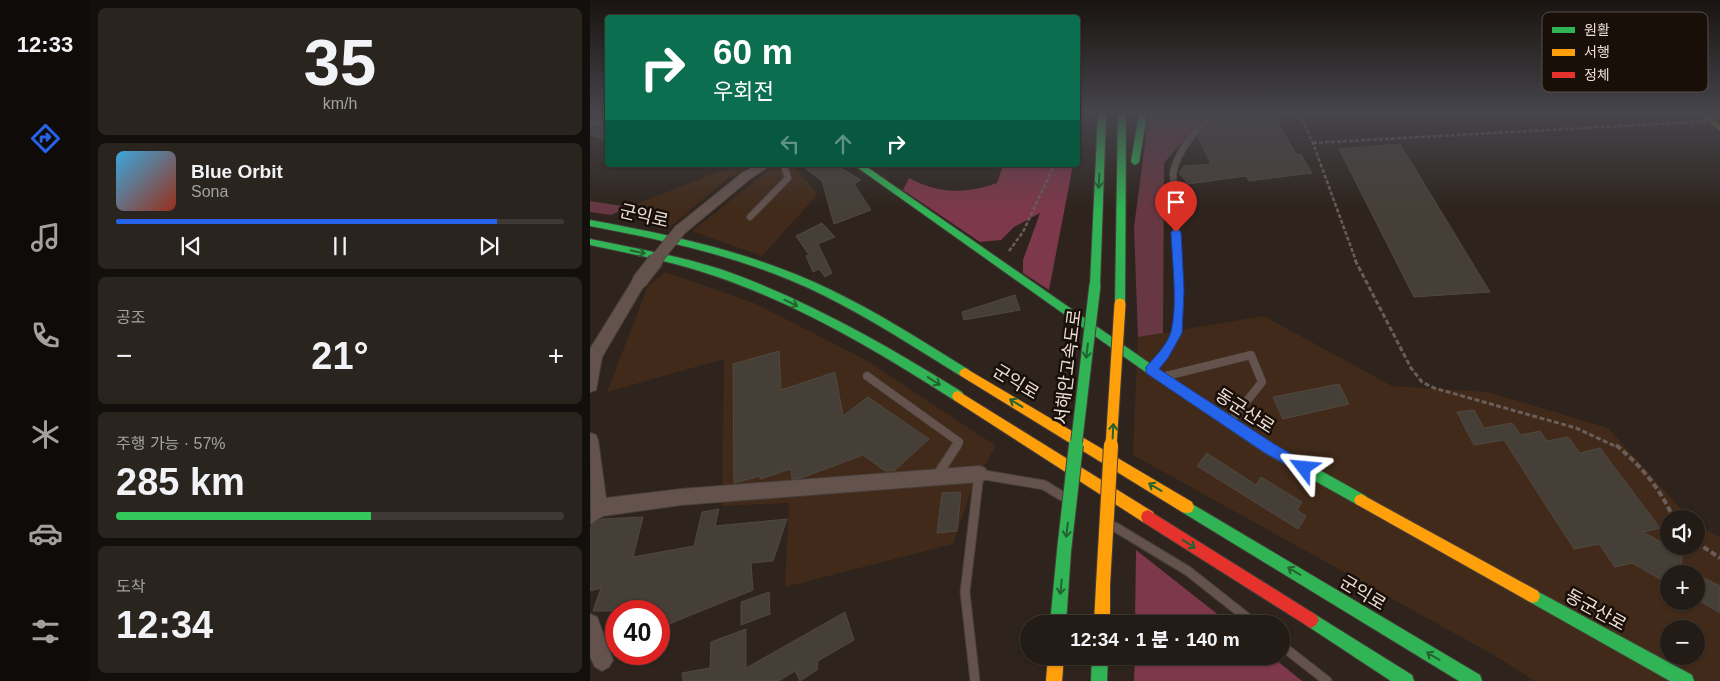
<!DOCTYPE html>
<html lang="ko">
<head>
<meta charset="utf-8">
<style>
  body { margin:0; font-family:Helvetica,"Noto Sans KR",sans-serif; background:#2a241f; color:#f1f3f6; height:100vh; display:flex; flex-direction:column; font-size:19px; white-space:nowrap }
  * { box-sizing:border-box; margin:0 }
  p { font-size:16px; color:#a2a1a1 }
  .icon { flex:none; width:28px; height:28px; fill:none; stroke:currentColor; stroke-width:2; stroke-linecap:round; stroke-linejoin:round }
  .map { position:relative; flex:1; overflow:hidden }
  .drawer { display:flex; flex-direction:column; gap:8px; padding:8px; background:#130f0c; width:500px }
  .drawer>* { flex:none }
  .top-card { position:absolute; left:15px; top:15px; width:475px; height:152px; border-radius:5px; box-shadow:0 1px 4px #0004,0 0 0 1px #3f3935; background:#0b6e4f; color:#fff; overflow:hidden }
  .fabs { position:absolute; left:1070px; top:510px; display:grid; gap:10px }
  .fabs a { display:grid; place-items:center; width:45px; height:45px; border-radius:50%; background:#221b16; box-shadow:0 1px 4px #0004,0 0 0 1px #3f3935; font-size:25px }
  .speed { position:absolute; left:15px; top:600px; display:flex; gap:10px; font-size:25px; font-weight:700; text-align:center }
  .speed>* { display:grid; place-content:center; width:65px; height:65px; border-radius:50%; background:#221b16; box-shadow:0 1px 4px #0004,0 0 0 1px #3f3935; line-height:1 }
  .speed .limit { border:8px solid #d22; background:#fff; color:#111 }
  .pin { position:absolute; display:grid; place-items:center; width:42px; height:42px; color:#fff; margin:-51px -21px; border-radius:50% 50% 50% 0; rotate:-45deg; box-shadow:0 0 5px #0007 }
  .pin .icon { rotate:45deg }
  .me { position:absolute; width:55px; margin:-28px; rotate:299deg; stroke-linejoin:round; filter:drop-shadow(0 0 4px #0008) }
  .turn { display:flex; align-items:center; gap:18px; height:105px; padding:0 25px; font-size:22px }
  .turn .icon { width:65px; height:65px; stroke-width:2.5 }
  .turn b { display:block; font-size:35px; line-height:42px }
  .lanes { display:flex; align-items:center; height:48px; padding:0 25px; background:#0003; justify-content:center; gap:25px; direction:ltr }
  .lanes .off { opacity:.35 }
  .big { font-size:38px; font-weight:800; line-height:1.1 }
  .drawer .widget { flex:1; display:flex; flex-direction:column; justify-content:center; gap:8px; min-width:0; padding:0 18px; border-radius:8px; background:#2a241f }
  .drawer .dial { align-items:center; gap:0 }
  .dial b { font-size:65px; line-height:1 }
  .song { display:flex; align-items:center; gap:15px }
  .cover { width:60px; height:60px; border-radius:8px; background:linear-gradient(135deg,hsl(200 70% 55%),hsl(10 70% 35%)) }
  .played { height:5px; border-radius:2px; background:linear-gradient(90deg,#2563eb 85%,#3f3935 85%) }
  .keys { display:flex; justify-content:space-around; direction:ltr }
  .heat { display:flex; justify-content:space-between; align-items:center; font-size:28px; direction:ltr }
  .charge { height:8px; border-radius:4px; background:linear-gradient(90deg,#34c759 57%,#3f3935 0) }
  .trip { position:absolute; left:430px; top:615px; width:270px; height:50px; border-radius:25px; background:#221b16; box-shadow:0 1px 4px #0004,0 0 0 1px #3f3935; font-weight:800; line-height:50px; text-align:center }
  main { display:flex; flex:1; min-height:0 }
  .menu { display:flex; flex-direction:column; width:90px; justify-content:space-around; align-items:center; background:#0e0b09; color:#a2a1a1 }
  .menu .icon { width:35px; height:35px }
  .menu .active { color:#2563eb }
  .menu b { font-size:22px; color:#f1f3f6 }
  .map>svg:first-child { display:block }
</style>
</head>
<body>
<main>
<nav class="menu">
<b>12:33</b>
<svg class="icon active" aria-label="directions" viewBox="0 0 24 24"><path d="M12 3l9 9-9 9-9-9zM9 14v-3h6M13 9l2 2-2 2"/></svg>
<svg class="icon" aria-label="music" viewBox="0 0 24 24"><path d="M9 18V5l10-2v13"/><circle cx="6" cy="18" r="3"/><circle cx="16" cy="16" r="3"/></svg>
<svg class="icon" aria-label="phone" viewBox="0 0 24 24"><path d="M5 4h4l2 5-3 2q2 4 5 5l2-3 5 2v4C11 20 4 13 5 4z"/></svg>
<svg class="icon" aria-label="climate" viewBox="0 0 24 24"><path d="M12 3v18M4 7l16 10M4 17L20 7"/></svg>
<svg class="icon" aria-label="car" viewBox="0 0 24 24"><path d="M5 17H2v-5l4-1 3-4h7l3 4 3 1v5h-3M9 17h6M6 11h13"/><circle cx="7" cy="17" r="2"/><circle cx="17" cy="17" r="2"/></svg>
<svg class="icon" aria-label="filters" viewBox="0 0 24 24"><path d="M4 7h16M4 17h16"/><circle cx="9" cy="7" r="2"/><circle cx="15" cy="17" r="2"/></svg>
</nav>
<section class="drawer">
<div class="widget dial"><b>35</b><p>km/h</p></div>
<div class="widget">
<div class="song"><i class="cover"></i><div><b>Blue Orbit</b><p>Sona</p></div></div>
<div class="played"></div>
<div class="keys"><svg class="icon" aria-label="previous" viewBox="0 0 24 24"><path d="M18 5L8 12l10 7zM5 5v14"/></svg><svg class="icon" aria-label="pause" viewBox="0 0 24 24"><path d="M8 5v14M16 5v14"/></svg><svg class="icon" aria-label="next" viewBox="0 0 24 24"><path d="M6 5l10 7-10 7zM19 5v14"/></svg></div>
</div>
<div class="widget"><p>공조</p>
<div class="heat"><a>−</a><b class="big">21°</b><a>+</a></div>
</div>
<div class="widget"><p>주행 가능 · 57%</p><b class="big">285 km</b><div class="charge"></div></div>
<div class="widget"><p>도착</p><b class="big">12:34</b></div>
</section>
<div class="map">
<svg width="1130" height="681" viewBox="0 0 1130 681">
  <rect width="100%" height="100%" fill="#2e241d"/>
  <!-- built -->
  <g fill="#412a19" fill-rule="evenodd">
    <path d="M147 165H163L137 179 80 227 38 207Z"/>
    <path d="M185 165H202L228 194 172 256 102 231Z"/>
    <path d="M75 272 164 303 276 360 406 446 383 484 363 544 195 587 199 503 132 506 134 359 17 392 58 286Z"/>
    <path d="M674 316 802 386 898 392 1018 428 1100 519H1079V546H1106V525L1130 537V681H945L902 654 543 455 548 337ZM1079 574H1106V601H1079ZM1079 629H1106V656H1079Z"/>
  </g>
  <!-- green -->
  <g fill="#673843">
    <path d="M559 114H616L574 163 573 333 548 337 544 227Z"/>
    <path d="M0 201 38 207 21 215 0 212Z"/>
  </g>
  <!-- forest -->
  <g fill="#7d384b">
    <path d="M408 165H483L459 290 433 273V260L450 213 424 227 411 240 390 242 313 190 319 178C349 194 375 194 407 183L412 169Z"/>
    <path d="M546 550 640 624H545Z"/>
    <path d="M545 656H681L712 681H544Z"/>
  </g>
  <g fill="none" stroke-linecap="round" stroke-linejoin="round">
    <!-- stream -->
    <path stroke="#727220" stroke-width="4.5" d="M1114 114 1130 128"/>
  </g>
  <!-- building -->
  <g fill="#463f38" stroke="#4f4941">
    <path d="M629 114H682L707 155 711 154 722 173 659 181 656 176 598 184 589 173 594 166 621 164 608 137Z"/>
    <path d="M18 125V141L0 135V129Z"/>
    <path d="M810 144 900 292 824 297 749 149Z"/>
    <path d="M211 165H246L271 180 264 184 281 210 244 224 232 181Z"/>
    <path d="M232 223 245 237 228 244 242 273 235 277 229 269 223 272 216 256 219 255 206 236Z"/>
    <path d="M425 295 430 310 374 320 372 312Z"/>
    <path d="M189 351 191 390 245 372 253 416 278 397 339 439 304 471H295L273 455 211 478 202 479 201 469 170 479V476L144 483 143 364Z"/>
    <path d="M749 384 759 404 693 419 683 397Z"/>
    <path d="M884 410 894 428 922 423 931 435 950 431 957 441 978 437 990 453 1010 448 1070 528 1053 532 1093 554 1089 574H1079V584L1042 563 1025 567 1009 544 984 549 914 440 884 445 867 412Z"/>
    <path d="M617 453 666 485 671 477 712 502 707 510 716 516 708 529 607 466Z"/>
    <path d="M371 492 367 531 347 533 352 493Z"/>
    <path d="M129 509 125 526 197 519 183 561 161 563 163 590 69 628V611H3L11 588 0 591V529L2 525 12 519 53 517 43 557 104 546 112 512Z"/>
    <path d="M1106 574 1130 586V613L1106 599Z"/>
    <path d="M179 592 180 614 151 625V602Z"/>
    <path d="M255 612 264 640 228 661 227 670 210 681 205 671 189 681H93L92 673 120 668 121 642 156 629V668Z"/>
  </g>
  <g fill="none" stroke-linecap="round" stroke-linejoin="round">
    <defs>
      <g id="lane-far2">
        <path d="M0 124 18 120"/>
        <path d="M160 217 198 178 194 165"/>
        <path d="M588 261 583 173C589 147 605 132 623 114"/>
      </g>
      <g id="lane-far1">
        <path d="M561 370C570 359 580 348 585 334 592 318 588 278 588 260"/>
        <path d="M277 376 369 442 366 447"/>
        <path d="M576 376 661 355 672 382 641 421"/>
      </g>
      <g id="lane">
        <path d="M346 477 367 445"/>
        <path d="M525 527 598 571 665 624"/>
        <path d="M691 645 737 681"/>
        <path d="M385 681 375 592 389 474 454 485 472 496"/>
      </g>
      <g id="street">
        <path d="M1124 114H1130V119L1126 118Z"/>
        <path d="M167 165H181L160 179 95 233H85L84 230 85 227 152 173Z"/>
        <path d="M49 277 56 282 12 357 6 390 0 392V349L44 278Z"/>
        <path d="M0 433 6 435 8 440 16 498 91 489 389 466 395 468 398 474 395 480 389 482 91 505 13 516 1 524Z"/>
        <path d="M0 614 7 617 23 660 19 667 12 671 5 667 0 656Z"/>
      </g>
      <g id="fast">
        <path d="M508 114H516L510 285 505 289 500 285Z"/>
        <path d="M528 114H536L535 304 530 308 525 304Z"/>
        <path d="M549 114H557L549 162 545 165 541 162Z"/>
        <path d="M264 165H274L565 367 685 445 776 496 778 500 776 504 771 506 766 504 675 453 557 373Z"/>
        <path d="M0 220C82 235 165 253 241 290 289 313 334 342 379 370L381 373 379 376H371C326 348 281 319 233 295 160 259 80 241 0 226Z"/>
        <path d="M0 239C44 248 90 256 133 270 218 300 296 345 372 392L374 396 372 400 368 401 364 400C288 351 210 305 125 276 85 262 42 254 0 245Z"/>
        <path d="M597 501 890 675 892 681H869L592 512 590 507 592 502Z"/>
        <path d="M474 544 479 546 481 551 476 624H460L467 551 469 546Z"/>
        <path d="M943 589 1102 675 1104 681H1080L938 601 936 596 938 591Z"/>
        <path d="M721 612 822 675 824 681H801L716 625 713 620 716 615Z"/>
        <path d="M502 656H518L517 681H501Z"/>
      </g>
      <g id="slow">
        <path d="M375 368 602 502 604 507 602 512 597 513 592 512 371 376 369 373 371 370Z"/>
        <path d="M368 391 563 512 565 517 563 522 558 524 553 522 364 400 362 396 364 392Z"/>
        <path d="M771 494 948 591 950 596 948 601 943 603 938 601 766 504 764 500 766 496Z"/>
        <path d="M513 578 518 580 520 585V624H504L506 585 508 580Z"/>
        <path d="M458 656H474L472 681H456Z"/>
      </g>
      <path id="jam" d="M558 510 726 615 729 620 726 625 721 628 716 625 553 522 551 517 553 512Z"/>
    </defs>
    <!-- lane-far2 casing -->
    <use href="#lane-far2" stroke="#473f39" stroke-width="8"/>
    <!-- lane-far1 casing -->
    <use href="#lane-far1" stroke="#473f39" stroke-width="9"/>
    <!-- lane casing -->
    <use href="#lane" stroke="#473f39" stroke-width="11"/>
    <!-- street casing -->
    <use href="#street" stroke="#473f39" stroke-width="2"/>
    <!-- fast casing -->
    <use href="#fast" stroke="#473f39" stroke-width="2"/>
    <!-- slow casing -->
    <use href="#slow" stroke="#473f39" stroke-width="2"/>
    <!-- jam casing -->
    <use href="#jam" stroke="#473f39" stroke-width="2"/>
    <!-- path-far2 -->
    <g stroke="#6a5d59" stroke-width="2.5" stroke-dasharray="4 2" stroke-linecap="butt">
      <path d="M709 114 723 143 766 261"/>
      <path d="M723 143 1120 121"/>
      <path d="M419 251 433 232 464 165"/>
    </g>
    <!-- path-far1 -->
    <path stroke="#6a5d59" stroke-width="3" stroke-dasharray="5 2.5" stroke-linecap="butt" d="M765 260 821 368 832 382 844 388 986 428 1027 447"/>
    <!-- path -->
    <g stroke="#6a5d59" stroke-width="4" stroke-dasharray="6 3" stroke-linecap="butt">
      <path d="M1026 445C1053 468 1069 487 1084 519"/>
      <path d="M1106 542 1130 558"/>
    </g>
    <!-- lane-far2 -->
    <use href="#lane-far2" stroke="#64524d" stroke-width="6"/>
    <!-- lane-far1 -->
    <use href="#lane-far1" stroke="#64524d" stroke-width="8"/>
    <!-- lane -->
    <use href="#lane" stroke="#64524d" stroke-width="9"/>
    <!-- street -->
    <use href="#street" fill="#64524d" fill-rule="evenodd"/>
    <!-- fast -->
    <use href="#fast" fill="#30b455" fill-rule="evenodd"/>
    <!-- slow -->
    <use href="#slow" fill="#ff9f0a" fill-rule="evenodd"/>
    <!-- jam -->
    <use href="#jam" fill="#e5322d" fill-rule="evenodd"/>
    <defs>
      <path id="street-bridge-far1" d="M65 261 90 230"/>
      <path id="street-bridge" d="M49 282 66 260"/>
      <path id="fast-bridge-far1" d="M486 447 505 285"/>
      <path id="fast-bridge" d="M474 551 486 445"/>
      <path id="slow-bridge-far1" d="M521 447 530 304"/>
      <path id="slow-bridge" d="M513 585 521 445"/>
    </defs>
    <!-- street-bridge-far1 casing -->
    <use href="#street-bridge-far1" stroke="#473f39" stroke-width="13" stroke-linecap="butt"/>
    <!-- street-bridge casing -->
    <use href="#street-bridge" stroke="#473f39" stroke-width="17" stroke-linecap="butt"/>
    <!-- fast-bridge-far1 casing -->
    <use href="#fast-bridge-far1" stroke="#473f39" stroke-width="13" stroke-linecap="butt"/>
    <!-- fast-bridge casing -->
    <use href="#fast-bridge" stroke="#473f39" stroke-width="16" stroke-linecap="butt"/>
    <!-- slow-bridge-far1 casing -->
    <use href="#slow-bridge-far1" stroke="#473f39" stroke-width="13" stroke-linecap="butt"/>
    <!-- slow-bridge casing -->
    <use href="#slow-bridge" stroke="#473f39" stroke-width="16" stroke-linecap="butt"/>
    <!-- street-bridge-far1 -->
    <use href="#street-bridge-far1" stroke="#64524d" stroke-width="12"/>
    <!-- street-bridge -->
    <use href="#street-bridge" stroke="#64524d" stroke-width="15"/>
    <!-- fast-bridge-far1 -->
    <use href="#fast-bridge-far1" stroke="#30b455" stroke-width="11"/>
    <!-- fast-bridge -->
    <use href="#fast-bridge" stroke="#30b455" stroke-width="14"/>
    <!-- slow-bridge-far1 -->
    <use href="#slow-bridge-far1" stroke="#ff9f0a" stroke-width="11"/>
    <!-- slow-bridge -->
    <use href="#slow-bridge" stroke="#ff9f0a" stroke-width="14"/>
  </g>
  <!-- one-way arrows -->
  <defs><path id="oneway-shaft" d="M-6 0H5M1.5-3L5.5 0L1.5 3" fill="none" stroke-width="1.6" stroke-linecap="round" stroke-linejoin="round" transform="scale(1.25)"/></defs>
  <g stroke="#24622f">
    <use href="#oneway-shaft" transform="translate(509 181) rotate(92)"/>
    <use href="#oneway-shaft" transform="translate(48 252) rotate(12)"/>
    <use href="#oneway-shaft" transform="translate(201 303) rotate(26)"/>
    <use href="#oneway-shaft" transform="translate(497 351) rotate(97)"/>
    <use href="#oneway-shaft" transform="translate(344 381) rotate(32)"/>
    <use href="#oneway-shaft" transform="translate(426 403) rotate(-149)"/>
    <use href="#oneway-shaft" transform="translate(523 431) rotate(-87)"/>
    <use href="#oneway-shaft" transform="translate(565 487) rotate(-149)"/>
    <use href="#oneway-shaft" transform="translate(477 530) rotate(97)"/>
    <use href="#oneway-shaft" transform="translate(599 544) rotate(33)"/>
    <use href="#oneway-shaft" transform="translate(704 571) rotate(-149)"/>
    <use href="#oneway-shaft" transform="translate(471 587) rotate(95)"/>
    <use href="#oneway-shaft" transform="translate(843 656) rotate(-149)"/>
  </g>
  <!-- sky -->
  <linearGradient id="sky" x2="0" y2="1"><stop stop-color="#191410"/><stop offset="0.54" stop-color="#46454c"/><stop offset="1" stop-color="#46454c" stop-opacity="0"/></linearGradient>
  <rect width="1130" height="210" fill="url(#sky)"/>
  <!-- route -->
  <path fill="#2563eb" stroke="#184099" d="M586 228 591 232 594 289 592 333 578 358 569 369 684 444 719 464 721 468 719 472 714 474 710 472 675 453 556 373V367C565 357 577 345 581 332 588 304 582 261 581 232Z"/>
  <g text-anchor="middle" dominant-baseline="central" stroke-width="5" stroke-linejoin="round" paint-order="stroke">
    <!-- street labels -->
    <g font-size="18" fill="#ecdfd6" stroke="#180f09">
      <text transform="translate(54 216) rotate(13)">군익로</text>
      <text transform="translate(478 367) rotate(-83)">서해안고속도로</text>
      <text transform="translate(426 382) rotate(31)">군익로</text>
      <text transform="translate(655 411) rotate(33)">동군산로</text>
      <text transform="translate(773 593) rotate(31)">군익로</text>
      <text transform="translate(1006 610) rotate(29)">동군산로</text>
    </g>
  </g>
  <!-- legend -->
  <rect x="952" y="12" width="166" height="80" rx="8" fill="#180f09" stroke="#584d46" stroke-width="1"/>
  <rect x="962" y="27" width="23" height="6" fill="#30b455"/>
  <rect x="962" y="49" width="23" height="7" fill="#ff9f0a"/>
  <rect x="962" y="72" width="23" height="6" fill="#e5322d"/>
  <g font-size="14" fill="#ecdfd6">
    <text x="994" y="35">원활</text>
    <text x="994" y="57">서행</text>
    <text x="994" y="80">정체</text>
  </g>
</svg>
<div class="fabs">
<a><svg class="icon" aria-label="sound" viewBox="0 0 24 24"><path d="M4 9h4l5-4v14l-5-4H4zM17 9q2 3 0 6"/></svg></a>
<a>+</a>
<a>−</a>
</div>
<div class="speed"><div class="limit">40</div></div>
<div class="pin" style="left:586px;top:232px;background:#d93025"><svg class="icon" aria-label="arrive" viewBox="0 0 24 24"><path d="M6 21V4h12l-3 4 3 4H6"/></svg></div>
<svg class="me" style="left:714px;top:468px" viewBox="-20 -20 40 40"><path d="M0-17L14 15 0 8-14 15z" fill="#2563eb" stroke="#fff" stroke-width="4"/></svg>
<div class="trip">12:34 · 1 분 · 140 m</div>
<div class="top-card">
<div class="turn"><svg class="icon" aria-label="right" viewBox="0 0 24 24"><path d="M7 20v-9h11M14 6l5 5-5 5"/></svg><div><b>60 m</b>우회전</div></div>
<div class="lanes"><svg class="icon off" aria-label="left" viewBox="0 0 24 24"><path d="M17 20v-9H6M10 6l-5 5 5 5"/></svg><svg class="icon off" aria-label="ahead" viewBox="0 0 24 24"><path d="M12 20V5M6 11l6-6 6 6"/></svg><svg class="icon" aria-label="right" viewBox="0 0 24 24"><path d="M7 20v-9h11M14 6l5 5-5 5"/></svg></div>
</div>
</div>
</main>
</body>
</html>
